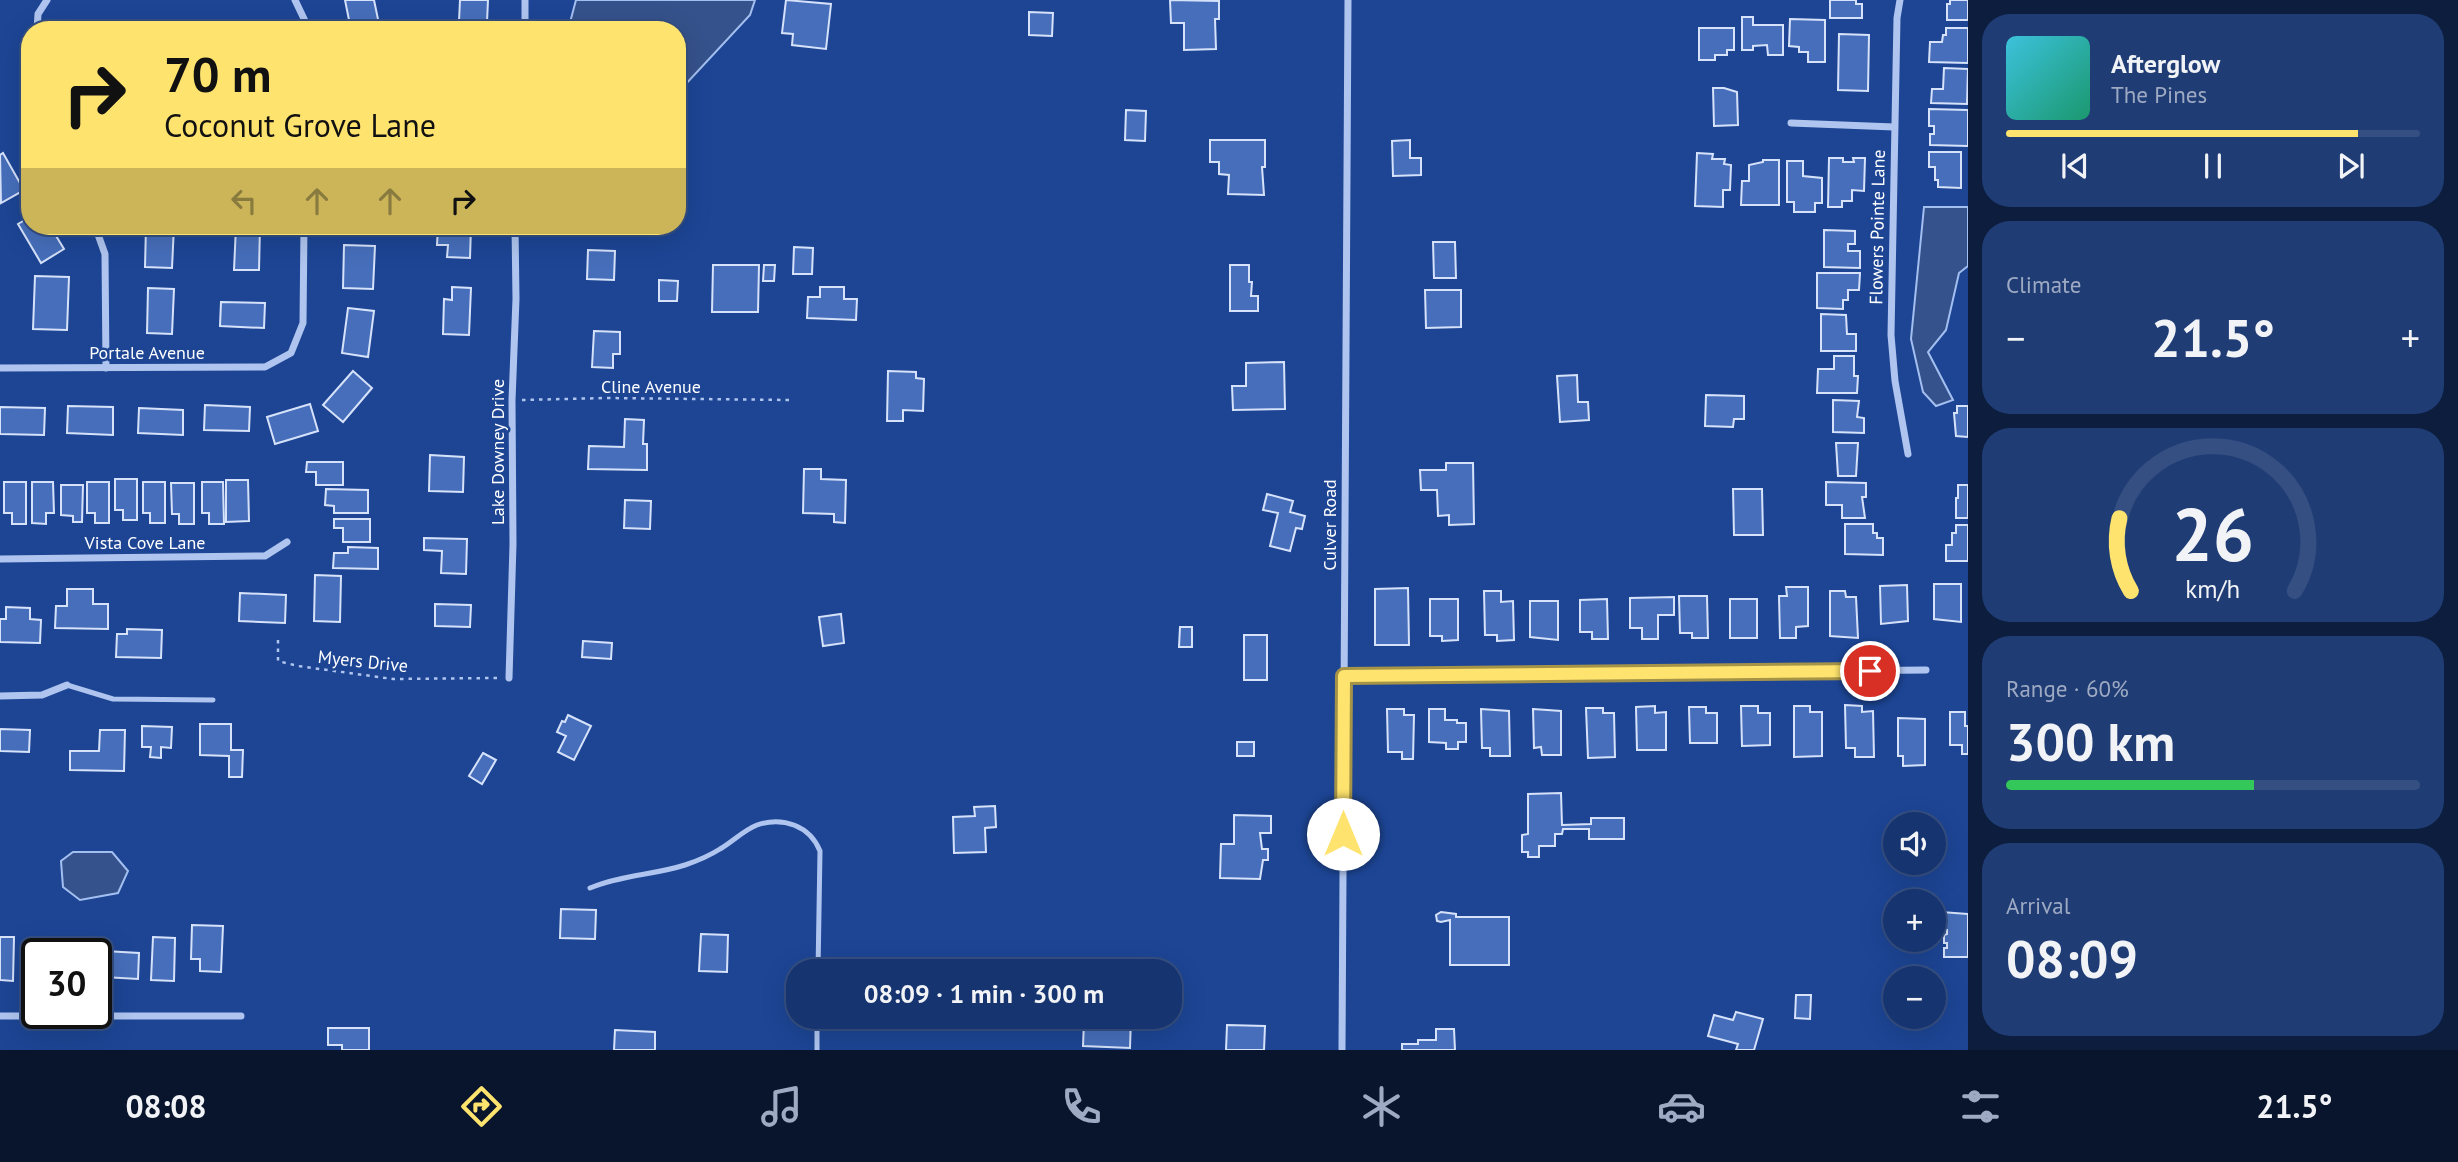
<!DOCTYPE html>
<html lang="en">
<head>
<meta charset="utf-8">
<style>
  body { margin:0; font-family:"PT Sans",sans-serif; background:#1f3c74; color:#f1f3f6; height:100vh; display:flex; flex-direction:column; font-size:26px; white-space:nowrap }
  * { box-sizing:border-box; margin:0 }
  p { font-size:23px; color:#9eaac3 }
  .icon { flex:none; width:38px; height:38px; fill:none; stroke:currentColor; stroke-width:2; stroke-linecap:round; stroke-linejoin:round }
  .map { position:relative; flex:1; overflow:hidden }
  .side { display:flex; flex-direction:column; gap:14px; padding:14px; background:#0c1d3d; width:490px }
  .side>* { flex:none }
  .banner { position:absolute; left:21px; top:21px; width:665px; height:214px; border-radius:28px; box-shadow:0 7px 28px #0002,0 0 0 2px #354f82; background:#fee36e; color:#111; overflow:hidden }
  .fabs { position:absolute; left:1883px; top:812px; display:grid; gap:14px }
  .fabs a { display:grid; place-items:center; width:63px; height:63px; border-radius:50%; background:#16346f; box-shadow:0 7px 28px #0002,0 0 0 2px #354f82; font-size:35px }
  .speed { position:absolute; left:21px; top:938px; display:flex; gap:14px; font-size:35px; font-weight:700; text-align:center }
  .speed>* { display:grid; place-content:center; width:91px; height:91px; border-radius:50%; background:#16346f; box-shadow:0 7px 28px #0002,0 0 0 2px #354f82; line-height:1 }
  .speed .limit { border:4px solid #111; border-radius:10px; background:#fff; color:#111 }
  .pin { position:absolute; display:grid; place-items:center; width:60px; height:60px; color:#fff; margin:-30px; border:4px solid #fff; border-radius:50%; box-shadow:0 2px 7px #0007 }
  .me { position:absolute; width:77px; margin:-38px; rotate:0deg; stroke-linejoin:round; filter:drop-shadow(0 0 5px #0008) }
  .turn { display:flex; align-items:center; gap:24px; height:147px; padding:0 28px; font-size:32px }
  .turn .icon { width:91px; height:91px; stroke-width:2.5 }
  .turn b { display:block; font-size:49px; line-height:60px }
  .lanes { display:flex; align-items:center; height:66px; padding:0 28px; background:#0003; justify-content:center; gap:35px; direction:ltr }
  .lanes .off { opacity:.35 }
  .big { font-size:52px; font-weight:700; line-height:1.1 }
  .side .tile { flex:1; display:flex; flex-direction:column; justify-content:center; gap:10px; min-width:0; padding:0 24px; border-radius:28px; background:#1f3c74 }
  .side .dial { align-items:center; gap:0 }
  .dial svg { height:182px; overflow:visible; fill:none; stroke:#354f82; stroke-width:7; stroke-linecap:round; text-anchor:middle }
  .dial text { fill:#f1f3f6; stroke:none }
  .song { display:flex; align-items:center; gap:21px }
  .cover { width:84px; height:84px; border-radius:10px; background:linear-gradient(135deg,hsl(190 70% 55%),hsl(160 70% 35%)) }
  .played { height:7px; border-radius:4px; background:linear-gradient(90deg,#fee36e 85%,#354f82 85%) }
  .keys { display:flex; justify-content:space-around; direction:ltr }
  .heat { display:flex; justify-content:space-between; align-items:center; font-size:38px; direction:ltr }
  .charge { height:10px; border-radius:5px; background:linear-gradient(90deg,#34c759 60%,#354f82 0) }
  .trip { position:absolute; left:786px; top:959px; width:396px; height:70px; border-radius:28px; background:#16346f; box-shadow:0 7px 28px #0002,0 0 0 2px #354f82; font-weight:700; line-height:70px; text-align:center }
  .menu { display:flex; height:112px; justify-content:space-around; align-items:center; background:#09152c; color:#9eaac3 }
  .menu .icon { width:49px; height:49px }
  .menu .active { color:#fee36e }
  .menu b { font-size:32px; color:#f1f3f6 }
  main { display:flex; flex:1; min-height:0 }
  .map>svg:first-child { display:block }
</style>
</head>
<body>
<main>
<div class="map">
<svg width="1968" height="1050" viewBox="0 0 1968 1050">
  <rect width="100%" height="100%" fill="#1d4594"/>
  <!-- water -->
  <g fill="#36528c" stroke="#a3bff0" stroke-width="2">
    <path d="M576 0H755L750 15 684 86H677V30H568Z"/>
    <path d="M1924 207H1968V266L1959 273 1946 330 1928 352 1953 400 1936 406 1923 392 1911 339Z"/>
    <path d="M73 852H112L128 871 118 893 80 900 63 887 61 861Z"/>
  </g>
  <!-- building -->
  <g fill="#466eba" stroke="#d6e2fa" stroke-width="2">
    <path d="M345 0H374L379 24 351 30Z"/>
    <path d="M460 0H488L487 22 459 21Z"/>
    <path d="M786 0 831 4 826 49 792 45 793 34 782 33Z"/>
    <path d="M1170 0 1219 1V19H1215L1216 49 1184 50V23H1171Z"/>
    <path d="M1830 0H1856V4H1862V18H1830Z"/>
    <path d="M1950 0H1968V20H1947V4H1950Z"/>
    <path d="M1029 12 1053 13 1052 36 1029 35Z"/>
    <path d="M1742 17H1753V25H1783V55H1768L1767 45 1753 46V50H1742Z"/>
    <path d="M1790 19 1825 20V62H1808V52H1799V47L1789 46Z"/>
    <path d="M122 21 166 23V30H122Z"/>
    <path d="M68 23 114 25V30H68Z"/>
    <path d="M174 24 220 26V30H174Z"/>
    <path d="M1699 28H1734V50H1727V55H1715V60H1699Z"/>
    <path d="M1946 28H1968V63L1929 62 1930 42H1942L1943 35H1946Z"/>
    <path d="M1839 34 1869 35 1868 91 1838 90Z"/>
    <path d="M1944 68 1968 69 1967 104 1931 103 1932 89H1943Z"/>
    <path d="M1713 88H1724L1737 92 1738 125 1714 126Z"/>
    <path d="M1929 109 1968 110V146L1930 145V134H1934V126H1929Z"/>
    <path d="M1126 110 1146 111 1145 141 1125 140Z"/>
    <path d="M1210 140H1265V167H1262L1264 195 1228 194 1229 175 1219 174V162H1210Z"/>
    <path d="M1410 140V158H1421V175L1393 176 1392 141Z"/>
    <path d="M1929 152H1961V188L1938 187V180H1935V167H1929Z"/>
    <path d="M3 153 24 190 1 203 0 155Z"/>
    <path d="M1697 153 1713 154 1712 159H1725L1724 164 1731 165 1730 190H1723V207L1695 206Z"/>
    <path d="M1829 158H1843V162H1854L1853 158H1865L1864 191 1852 190V201H1842V207H1828Z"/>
    <path d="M1763 160H1779V205H1741L1742 181H1749V165L1763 162Z"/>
    <path d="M1787 161H1803V176L1822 178V203H1815V212H1794V202H1787Z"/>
    <path d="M30 217V226H50L64 249 41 263 18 224Z"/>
    <path d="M146 226H174L172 268 145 267Z"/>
    <path d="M236 226H260L259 270H234Z"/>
    <path d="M438 226H471L470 258 447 257 448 245H437Z"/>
    <path d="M1824 230 1855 231V244H1848V251H1860V268L1824 267Z"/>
    <path d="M1433 242H1455L1456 278H1434Z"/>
    <path d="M344 245 375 246 373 289 343 288Z"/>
    <path d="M794 247 813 248 812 274H793Z"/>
    <path d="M588 250 615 251 614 280 587 279Z"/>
    <path d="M713 265H759L758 312H712Z"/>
    <path d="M764 265H775L774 281H763Z"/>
    <path d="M1230 265H1249V282H1252L1251 296H1258V311H1230Z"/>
    <path d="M1817 273H1860L1859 290H1848V300H1843V309L1817 308Z"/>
    <path d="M35 276 69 277 67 330 33 329Z"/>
    <path d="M659 280 678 281 677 301H659Z"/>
    <path d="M452 287 471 288 469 335 443 334 444 299 452 300Z"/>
    <path d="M820 287H844V299H857L856 320 807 318 808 297H820Z"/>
    <path d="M148 288 174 289 172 334 147 333Z"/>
    <path d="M1425 290H1461V327L1426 328Z"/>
    <path d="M221 302 265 303 264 328 220 326Z"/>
    <path d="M348 308 374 311 368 357 342 353Z"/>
    <path d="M1821 314 1846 315 1847 334H1856V351H1821Z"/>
    <path d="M594 331 620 332V354H613V368L592 367Z"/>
    <path d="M1834 356H1854V376H1858L1857 393H1817L1818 369H1834Z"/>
    <path d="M1284 362 1285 409 1233 410 1232 386H1246V363Z"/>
    <path d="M353 371 372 388 343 422 323 405Z"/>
    <path d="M888 371 916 372V378L924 379 923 411 903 410V421H887Z"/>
    <path d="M1577 375 1578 402H1588L1589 420 1560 422 1557 376Z"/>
    <path d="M1706 395 1744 396V419H1734L1733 427 1705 426Z"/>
    <path d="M1833 400 1859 401 1857 417 1864 418V433L1833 432Z"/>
    <path d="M310 404 318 431 275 444 267 417Z"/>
    <path d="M205 405 250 407 249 431 204 430Z"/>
    <path d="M68 406 113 407V435L67 433Z"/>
    <path d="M1957 406H1968V437L1956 436 1954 413H1957Z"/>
    <path d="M0 407 45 408 44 435 0 434Z"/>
    <path d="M139 408 183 410V435L138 433Z"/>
    <path d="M625 419 644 420 643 444H647V470L588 469 589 446 624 447Z"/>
    <path d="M1836 443H1858L1856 476H1838Z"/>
    <path d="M430 455 464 457 463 492 429 491Z"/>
    <path d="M307 462H343V485H316V472H306Z"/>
    <path d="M1446 463H1473L1474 524 1449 525V515L1438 516 1437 490H1421L1420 470H1446Z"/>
    <path d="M804 469H821V479L846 480 845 523 834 522V514L803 513Z"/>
    <path d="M115 479H137V520H123V510H115Z"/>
    <path d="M226 480H248L249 521 226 522Z"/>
    <path d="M4 482H26V524H12V513H4Z"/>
    <path d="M32 482H53L54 513H46V524L32 523Z"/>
    <path d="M87 482H109V523H95V513H87Z"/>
    <path d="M143 482H165V523H150V513H143Z"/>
    <path d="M202 482H223L224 524H209V513H202Z"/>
    <path d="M1826 482 1866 483V497H1862L1865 518H1842V505H1826Z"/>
    <path d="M171 483H194V524H179V514H172Z"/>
    <path d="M61 485H83L82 522H73V516L61 515Z"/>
    <path d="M1958 485H1968V518H1956V498H1958Z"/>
    <path d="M326 489 368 490V513H334V506L325 505Z"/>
    <path d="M1733 489H1762L1763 535H1734Z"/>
    <path d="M1267 494 1293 501 1290 512 1305 516 1302 529 1296 528 1290 551 1270 546 1278 513 1263 510Z"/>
    <path d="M625 500 651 501 650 529 624 528Z"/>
    <path d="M334 519H370V542H343V528H334Z"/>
    <path d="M1845 524H1873V533H1877V538H1883V555L1845 554Z"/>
    <path d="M1956 525H1968V561H1946V545H1952V533H1956Z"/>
    <path d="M424 538 467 539 466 574 441 573 442 551 424 550Z"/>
    <path d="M348 547 378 548V569L333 568 334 553H348Z"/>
    <path d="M315 575 341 576 340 622 314 621Z"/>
    <path d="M1934 584H1961V622L1934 619Z"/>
    <path d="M1907 585 1908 621 1881 624 1880 586Z"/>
    <path d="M1786 587H1808V626L1796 627V638H1780L1779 596H1787Z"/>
    <path d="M1408 588 1409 645H1375V589Z"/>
    <path d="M67 589H93V604H108V629L55 628 56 606H67Z"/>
    <path d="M1484 591H1501V602L1513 601 1514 640 1497 641V635H1485Z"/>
    <path d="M1830 591H1845L1846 597H1856L1858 638 1830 636Z"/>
    <path d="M240 593 286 595 285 623 239 621Z"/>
    <path d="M1679 596H1707L1708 638H1692V633H1680Z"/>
    <path d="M1674 597V615H1658V639H1642V628H1630V598Z"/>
    <path d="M1430 599H1458V640L1442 641V636H1430Z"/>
    <path d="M1607 599 1608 639H1592V632H1580V600Z"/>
    <rect x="1730" y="599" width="27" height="39"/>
    <path d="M1530 601H1558V640L1530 637Z"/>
    <path d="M435 604 471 605 470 627 435 626Z"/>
    <path d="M6 607 30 608V619L41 620 40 643 0 642V619H6Z"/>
    <path d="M841 614 844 643 823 646 819 617Z"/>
    <path d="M1180 627H1192V647H1179Z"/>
    <path d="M127 629 162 630 161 658 116 657 117 634H127Z"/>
    <rect x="1244" y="635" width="23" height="45"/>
    <path d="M583 641 612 643 611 659 582 657Z"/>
    <path d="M1845 705 1862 706V712L1873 711 1874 757H1855V748H1846Z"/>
    <path d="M1655 706V713L1666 712V750H1637L1636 707Z"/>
    <path d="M1741 706H1758V713H1770V745L1742 746Z"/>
    <path d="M1794 706H1810V712H1822V756L1794 757Z"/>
    <path d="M1689 707H1706V713H1717V743H1690Z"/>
    <path d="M1586 708H1603V713H1614L1615 757 1588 758Z"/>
    <path d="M1387 709H1404V715H1414L1413 759H1402V752H1388Z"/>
    <path d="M1429 709H1445V720H1457V723H1466V742H1458V749H1446V743L1429 742Z"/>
    <path d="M1481 709 1509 711 1510 756H1490V748H1482Z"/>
    <path d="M1533 709 1561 711V755H1542L1541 747 1534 748Z"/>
    <path d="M1950 712H1965V726H1968V754H1962V745H1950Z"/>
    <path d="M568 715 591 726 574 760 558 752 566 736 557 732 562 721 565 722Z"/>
    <path d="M1898 718 1925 719V765L1903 766V756H1898Z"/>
    <path d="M200 724H231V750H243L242 777H229V756L200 755Z"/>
    <path d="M142 726 172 727 171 748 161 747V758L150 757 151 747H142Z"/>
    <path d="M0 729 30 730 29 752 0 751Z"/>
    <path d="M100 730H125L124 771 70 770V751H99Z"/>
    <rect x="1237" y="742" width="17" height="14"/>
    <path d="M483 753 496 760 482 784 469 776Z"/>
    <path d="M1561 793 1562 825 1591 824V818H1624V839H1589V829H1563L1562 834H1555V846H1539V857H1528V852H1522V835L1528 834V794Z"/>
    <path d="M995 806 996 827 985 828 986 852 954 853 953 817 975 816 974 807Z"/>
    <path d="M1234 815 1271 816V833H1260L1262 849H1268V860H1263L1260 879 1220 878 1221 844H1234Z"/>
    <path d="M561 909 596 910 595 939 560 938Z"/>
    <path d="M1441 912 1456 914V917H1509V965H1450V920L1441 922 1437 921 1436 915Z"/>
    <path d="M1941 912 1968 914V957H1944V948H1947V943H1944V935L1947 934V930H1941Z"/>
    <path d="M192 925 223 926 221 972 200 971V959H191Z"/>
    <path d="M701 934 728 935 727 972 699 971Z"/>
    <path d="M0 937H14L13 981 0 980Z"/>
    <path d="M153 937 175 938 174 981 151 980Z"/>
    <path d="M63 941 98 942 96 978V954H63Z"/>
    <path d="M105 951 139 953 138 979 104 977Z"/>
    <path d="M22 953 37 954V981L21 980Z"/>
    <path d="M1796 995H1811L1810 1019 1795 1018Z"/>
    <path d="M1736 1012 1763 1019 1754 1050H1736L1738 1044 1708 1036 1714 1015 1733 1020Z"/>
    <path d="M1096 1017H1131L1130 1048 1083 1046 1084 1022H1096Z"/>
    <path d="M1227 1025 1265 1026 1264 1050H1226Z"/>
    <path d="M328 1028H369V1050H342V1045H328Z"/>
    <path d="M1436 1029H1454L1455 1050H1402V1044H1418V1040H1436Z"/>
    <path d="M615 1030 655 1032V1050H614Z"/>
  </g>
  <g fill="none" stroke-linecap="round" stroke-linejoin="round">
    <!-- path -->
    <g stroke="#afc5ef" stroke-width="2.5" stroke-dasharray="3.5 5" stroke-linecap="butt">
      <path d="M522 400 606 398 790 400"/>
      <path d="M278 640V661L298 666 393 679 497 678"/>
    </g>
    <!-- service -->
    <g stroke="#afc5ef" stroke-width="5">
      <path d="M67 685 113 699 213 700"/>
      <path d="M590 888C621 875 654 875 685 865 697 861 709 856 720 849 732 842 744 830 757 825 783 816 810 826 820 851L818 971"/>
      <path d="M817 1017V1050"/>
    </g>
    <!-- minor -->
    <g stroke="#afc5ef" stroke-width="7">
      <path d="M295 0 306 23V30"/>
      <path d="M1900 0 1897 18 1891 335 1895 381 1908 454"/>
      <path d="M37 30 38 14 47 0"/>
      <path d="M525 30V0"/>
      <path d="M1791 123 1894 127"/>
      <path d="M95 226 105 254 106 368"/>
      <path d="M0 368 265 367 291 353 303 323 304 226"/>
      <path d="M0 559 265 556 287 542"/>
      <path d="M1344 676 1926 670"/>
      <path d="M509 678 513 544 512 400 516 299 515 226"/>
      <path d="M0 696 42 695 67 685"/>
      <path d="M0 1016H241"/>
      <path d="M1342 1050 1348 0"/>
    </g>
  </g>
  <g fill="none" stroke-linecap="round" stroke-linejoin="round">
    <defs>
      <path id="route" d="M1343 834 1344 676 1870 671"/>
    </defs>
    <!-- route casing -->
    <use href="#route" stroke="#a59448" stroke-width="18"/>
    <!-- route -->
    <use href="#route" stroke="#fee36e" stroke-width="12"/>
  </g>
  <g text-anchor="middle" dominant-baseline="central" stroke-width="5" stroke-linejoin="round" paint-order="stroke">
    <!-- street labels -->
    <g font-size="18" fill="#fff" stroke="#1d4594">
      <text transform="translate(1877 227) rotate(-89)">Flowers Pointe Lane</text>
      <text x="147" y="352">Portale Avenue</text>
      <text x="651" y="386">Cline Avenue</text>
      <text transform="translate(497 452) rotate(-90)">Lake Downey Drive</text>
      <text transform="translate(1329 525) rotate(-90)">Culver Road</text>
      <text x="145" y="542">Vista Cove Lane</text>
      <text transform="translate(363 661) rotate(6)">Myers Drive</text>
    </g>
  </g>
</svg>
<div class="fabs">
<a><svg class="icon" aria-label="sound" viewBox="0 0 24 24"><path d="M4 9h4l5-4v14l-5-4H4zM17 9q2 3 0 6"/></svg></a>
<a>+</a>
<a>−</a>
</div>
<div class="speed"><div class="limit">30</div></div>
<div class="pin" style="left:1870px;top:671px;background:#d93025"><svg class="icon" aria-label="arrive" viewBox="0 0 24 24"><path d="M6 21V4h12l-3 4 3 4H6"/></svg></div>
<svg class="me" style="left:1343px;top:834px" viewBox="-20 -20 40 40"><circle r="19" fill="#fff"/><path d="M0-13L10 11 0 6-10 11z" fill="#fee36e"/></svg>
<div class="trip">08:09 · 1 min · 300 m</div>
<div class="banner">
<div class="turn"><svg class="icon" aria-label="right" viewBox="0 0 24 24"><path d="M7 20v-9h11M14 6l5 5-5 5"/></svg><div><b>70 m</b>Coconut Grove Lane</div></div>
<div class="lanes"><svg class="icon off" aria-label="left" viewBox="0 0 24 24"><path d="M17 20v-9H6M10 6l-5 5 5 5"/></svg><svg class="icon off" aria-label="ahead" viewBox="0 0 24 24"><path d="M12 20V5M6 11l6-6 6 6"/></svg><svg class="icon off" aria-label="ahead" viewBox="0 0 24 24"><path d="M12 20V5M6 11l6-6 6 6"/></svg><svg class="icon" aria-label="right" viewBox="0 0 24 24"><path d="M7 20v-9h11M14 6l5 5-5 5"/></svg></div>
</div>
</div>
<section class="side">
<div class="tile">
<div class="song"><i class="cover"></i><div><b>Afterglow</b><p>The Pines</p></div></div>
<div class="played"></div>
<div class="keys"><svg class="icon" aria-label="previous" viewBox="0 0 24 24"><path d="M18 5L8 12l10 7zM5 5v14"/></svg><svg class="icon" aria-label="pause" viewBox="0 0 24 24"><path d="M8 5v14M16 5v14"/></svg><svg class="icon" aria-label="next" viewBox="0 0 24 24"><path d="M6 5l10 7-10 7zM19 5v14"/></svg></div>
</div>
<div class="tile"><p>Climate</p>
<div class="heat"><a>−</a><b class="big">21.5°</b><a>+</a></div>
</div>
<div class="tile dial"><svg viewBox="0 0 100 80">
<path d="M14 69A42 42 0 1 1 86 69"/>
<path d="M14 69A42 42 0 0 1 9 37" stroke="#fee36e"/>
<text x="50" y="56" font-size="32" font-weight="700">26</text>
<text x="50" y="72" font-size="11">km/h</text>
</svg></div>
<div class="tile"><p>Range · 60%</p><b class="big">300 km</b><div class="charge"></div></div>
<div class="tile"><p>Arrival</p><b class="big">08:09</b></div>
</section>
</main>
<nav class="menu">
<b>08:08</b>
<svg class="icon active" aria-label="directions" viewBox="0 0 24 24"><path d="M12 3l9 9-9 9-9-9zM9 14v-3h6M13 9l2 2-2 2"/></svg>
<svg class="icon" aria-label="music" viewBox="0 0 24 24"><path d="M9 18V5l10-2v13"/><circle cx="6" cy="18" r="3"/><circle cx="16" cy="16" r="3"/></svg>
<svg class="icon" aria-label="phone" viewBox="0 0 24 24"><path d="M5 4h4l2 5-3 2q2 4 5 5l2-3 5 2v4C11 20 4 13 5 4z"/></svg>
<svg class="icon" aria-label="climate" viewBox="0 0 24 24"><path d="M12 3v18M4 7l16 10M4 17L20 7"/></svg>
<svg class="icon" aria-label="car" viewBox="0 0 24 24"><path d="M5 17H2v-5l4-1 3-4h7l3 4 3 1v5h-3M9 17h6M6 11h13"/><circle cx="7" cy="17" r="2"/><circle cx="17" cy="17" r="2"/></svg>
<svg class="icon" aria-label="filters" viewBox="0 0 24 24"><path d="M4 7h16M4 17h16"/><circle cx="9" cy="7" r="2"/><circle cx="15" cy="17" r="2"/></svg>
<b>21.5°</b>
</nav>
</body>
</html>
